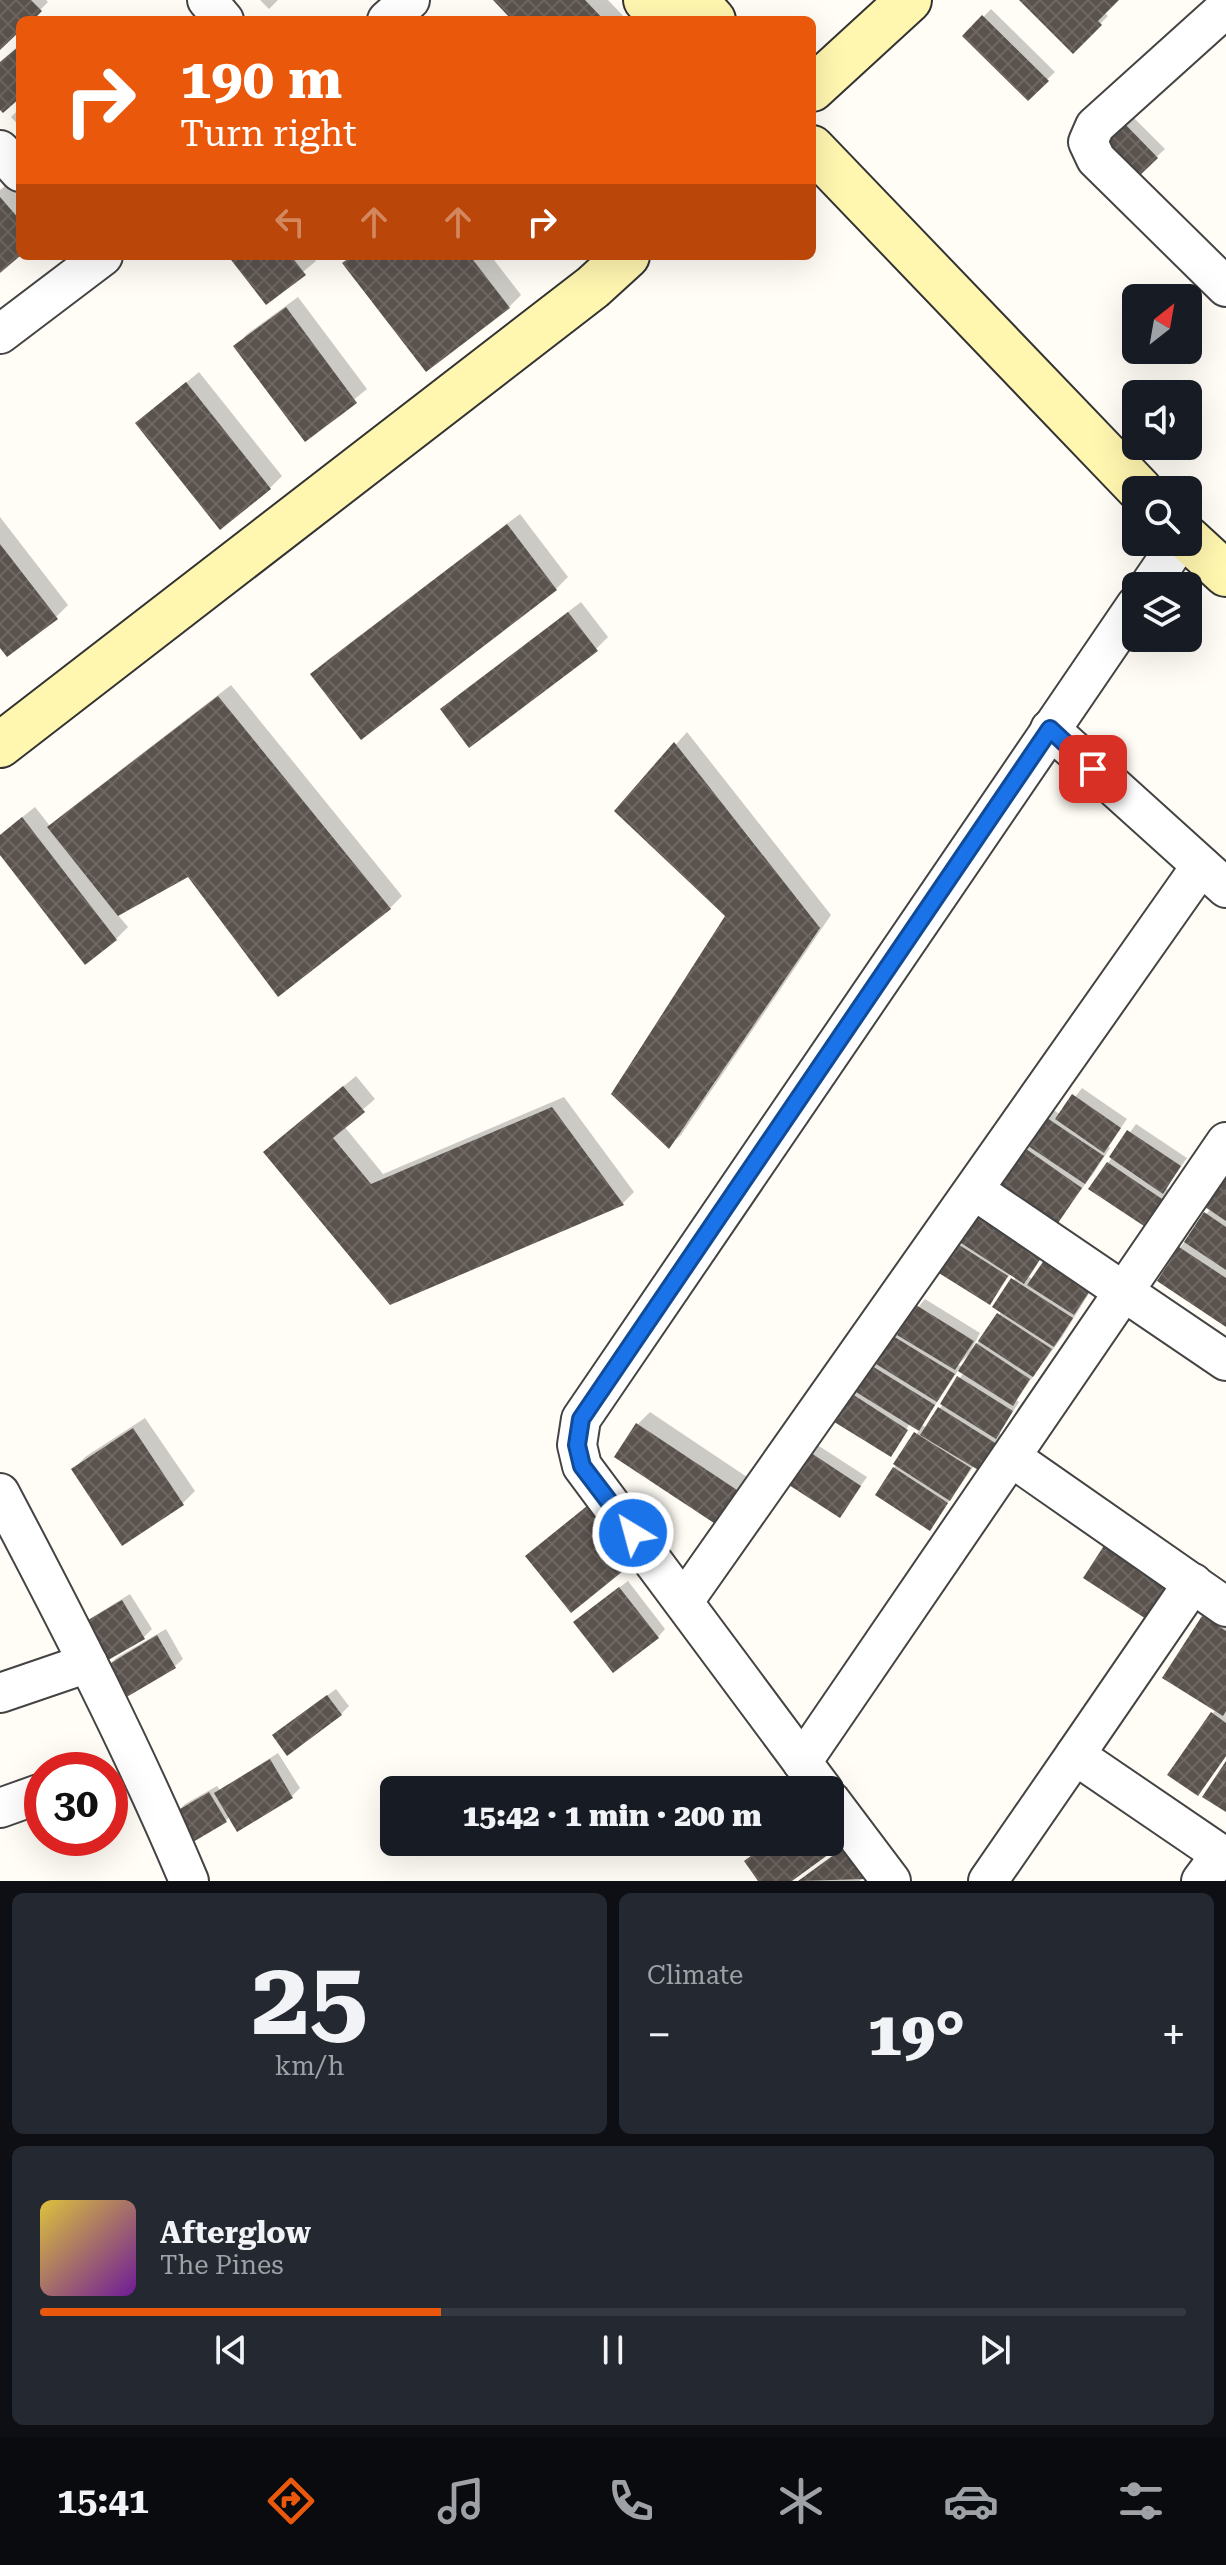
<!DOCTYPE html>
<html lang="en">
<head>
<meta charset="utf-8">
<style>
  body { margin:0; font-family:"Roboto Serif",serif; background:#242831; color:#f1f3f6; height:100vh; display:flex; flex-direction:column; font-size:30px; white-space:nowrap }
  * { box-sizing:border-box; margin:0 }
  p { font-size:26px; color:#9ea1a6 }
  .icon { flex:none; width:44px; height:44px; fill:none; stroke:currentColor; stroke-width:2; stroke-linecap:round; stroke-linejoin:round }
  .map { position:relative; height:1881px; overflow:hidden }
  .panel { display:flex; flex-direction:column; gap:12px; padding:12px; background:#0d0f14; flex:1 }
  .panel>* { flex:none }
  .hud { position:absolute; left:16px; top:16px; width:800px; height:244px; border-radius:12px; box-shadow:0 8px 32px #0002; background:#ea580c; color:#fff; overflow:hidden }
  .needle { width:52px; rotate:31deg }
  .fabs { position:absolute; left:1122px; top:284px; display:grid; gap:16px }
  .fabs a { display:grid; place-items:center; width:80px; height:80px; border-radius:12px; background:#171b24; box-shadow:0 8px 32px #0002; font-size:40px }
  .speed { position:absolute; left:24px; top:1752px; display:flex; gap:16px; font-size:40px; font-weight:700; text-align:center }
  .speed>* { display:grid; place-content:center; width:104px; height:104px; border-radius:50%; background:#171b24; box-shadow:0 8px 32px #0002; line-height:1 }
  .speed .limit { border:12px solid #d22; background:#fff; color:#111 }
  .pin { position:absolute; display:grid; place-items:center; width:68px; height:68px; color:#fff; margin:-34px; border-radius:16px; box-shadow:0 4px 12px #0006 }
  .me { position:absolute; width:88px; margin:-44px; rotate:323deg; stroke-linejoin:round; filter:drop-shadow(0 0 6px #0008) }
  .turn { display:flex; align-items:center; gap:28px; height:168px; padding:0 32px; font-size:36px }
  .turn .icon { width:104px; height:104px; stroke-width:2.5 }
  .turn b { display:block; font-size:56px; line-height:68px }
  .lanes { display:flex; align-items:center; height:76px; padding:0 32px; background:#0003; justify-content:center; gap:40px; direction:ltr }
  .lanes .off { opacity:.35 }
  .big { font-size:60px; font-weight:800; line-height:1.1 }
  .panel .tile { flex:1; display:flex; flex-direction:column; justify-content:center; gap:12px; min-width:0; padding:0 28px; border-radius:12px; background:#242831 }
  .panel .dial { align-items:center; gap:0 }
  .dial b { font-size:104px; line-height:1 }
  .song { display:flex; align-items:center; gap:24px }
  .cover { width:96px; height:96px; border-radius:12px; background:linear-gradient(135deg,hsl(50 70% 55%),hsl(280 70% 35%)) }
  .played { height:8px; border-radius:4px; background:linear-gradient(90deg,#ea580c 35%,#363941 35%) }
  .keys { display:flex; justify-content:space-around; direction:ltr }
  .heat { display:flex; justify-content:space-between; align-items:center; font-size:44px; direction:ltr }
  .panel .tiles { flex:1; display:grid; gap:12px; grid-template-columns:1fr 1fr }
  .tile:last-child { grid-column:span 2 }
  .trip { position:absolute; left:380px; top:1776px; width:464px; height:80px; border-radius:12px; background:#171b24; box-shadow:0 8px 32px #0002; font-weight:800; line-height:80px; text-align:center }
  .tabs { display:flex; height:128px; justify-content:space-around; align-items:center; background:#090b0e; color:#9ea1a6 }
  .tabs .icon { width:56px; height:56px }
  .tabs .selected { color:#ea580c }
  .tabs b { font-size:36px; color:#f1f3f6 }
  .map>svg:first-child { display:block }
</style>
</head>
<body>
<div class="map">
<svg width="1226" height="1881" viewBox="0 0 1226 1881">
  <defs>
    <pattern id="building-cross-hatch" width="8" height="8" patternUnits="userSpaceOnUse" patternTransform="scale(2)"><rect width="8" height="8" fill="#5a524d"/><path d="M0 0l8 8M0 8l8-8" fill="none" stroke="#6d6662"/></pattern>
  </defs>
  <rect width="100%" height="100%" fill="#fffdf5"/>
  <!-- shadow -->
  <g fill="#0003" fill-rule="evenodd">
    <path d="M0 0H46L48 2 30 20H20V29L0 47Z"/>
    <path d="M260 0H278L269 9Z"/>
    <path d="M496 0H608L627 20H514Z"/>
    <path d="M1022 0H1117L1104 12 1108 16 1073 51Z"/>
    <path d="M991 9 1055 72 1028 98 965 36Z"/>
    <path d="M20 108V127L11 117Z"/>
    <path d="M1131 115 1165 149 1136 176 1103 143Z"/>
    <path d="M9 183 20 195V253L0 270V190Z"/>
    <path d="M231 256H312L316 261 267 302Z"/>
    <path d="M352 256H491L521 295 509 307Z"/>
    <path d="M298 297 367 389 305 439 236 346 247 334Z"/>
    <path d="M199 372 282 476 270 488 137 423Z"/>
    <path d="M520 514 568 577 556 589 361 737 313 674 325 662Z"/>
    <path d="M0 517 68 605 56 617 0 645Z"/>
    <path d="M581 602 608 637 596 649 442 710 454 698Z"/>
    <path d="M231 685 402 896 390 908 188 874 117 914 128 927 116 939 0 851V835L35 807 50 826 62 815Z"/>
    <path d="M687 732 831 915 681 1135 669 1146 727 915 616 811Z"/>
    <path d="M356 1076 375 1099 344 1126 383 1174 564 1097 634 1192 622 1204 391 1303 278 1140Z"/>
    <path d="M1082 1088 1127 1119 1108 1146 1110 1148 1093 1174 1058 1220 994 1177 1048 1106 1061 1115Z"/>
    <path d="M1136 1124 1187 1158 1166 1188 1175 1194 1157 1220 1108 1163Z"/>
    <path d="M1226 1178V1324L1180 1248 1211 1208Z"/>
    <path d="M962 1235 1052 1242 1029 1277 1033 1280 1101 1274 1062 1337 1016 1400 1019 1402 999 1433 1003 1436 987 1461 974 1466 930 1528 894 1468 920 1429 912 1420 890 1455 834 1419 858 1385 861 1387 894 1337 925 1299 980 1333 970 1352 1002 1311 1016 1276 1011 1273 990 1302 937 1269ZM969 1354 963 1367 958 1365ZM959 1369 964 1372 927 1428 922 1425Z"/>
    <path d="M650 1412 753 1481 732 1513 616 1456 638 1424Z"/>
    <path d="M145 1418 195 1491 183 1503 74 1469 85 1457Z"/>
    <path d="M805 1437 867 1477 840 1515 778 1475Z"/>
    <path d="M628 1581 665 1629 658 1637 584 1614Z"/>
    <path d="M130 1594 152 1629 144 1637 83 1625 91 1618Z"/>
    <path d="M1215 1605 1226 1612V1756L1198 1794 1212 1714 1216 1710 1204 1617Z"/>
    <path d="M166 1629 183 1659 175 1666 126 1695 109 1666 116 1658Z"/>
    <path d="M336 1689 349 1706 341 1714 282 1728Z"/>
    <path d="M278 1753 300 1788 292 1796 238 1829 230 1816 226 1821 177 1812 185 1804 217 1786 220 1790Z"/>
    <path d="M851 1842 871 1870 864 1878 859 1881H799Z"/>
  </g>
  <!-- building -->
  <g fill="url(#building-cross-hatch)">
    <path d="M0 0H31L42 11 33 20H20V31L0 50Z"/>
    <path d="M493 0H585L604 20H512Z"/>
    <path d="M1019 0H1119L1098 21 1102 25 1073 54Z"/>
    <path d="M982 15 1049 81 1028 101 962 36Z"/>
    <path d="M20 45V98L3 113 0 110V62Z"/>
    <path d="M1122 121 1158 158 1136 179 1100 143Z"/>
    <path d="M0 197 20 220V256L0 273Z"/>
    <path d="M228 256H291L306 275 266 305Z"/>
    <path d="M352 256H470L510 308 426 372 342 263Z"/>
    <path d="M286 307 357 403 305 442 233 346Z"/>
    <path d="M186 382 271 489 220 530 135 423Z"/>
    <path d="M507 524 557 590 361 740 310 674Z"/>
    <path d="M0 544 58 619 7 657 0 648Z"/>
    <path d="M568 612 598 651 469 748 440 709Z"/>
    <path d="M218 696 391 909 278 997 188 877 118 916 47 827Z"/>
    <path d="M674 742 820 928 669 1149 611 1094 725 916 614 811Z"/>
    <path d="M22 817 117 940 85 965 0 855V835Z"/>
    <path d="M343 1086 365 1112 333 1138 371 1184 552 1107 624 1205 390 1305 263 1152Z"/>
    <path d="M1072 1094 1121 1128 1104 1153 1055 1119Z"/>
    <path d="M1038 1112 1104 1156 1085 1184 1019 1140Z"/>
    <path d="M1127 1130 1181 1166 1163 1194 1109 1157Z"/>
    <path d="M1016 1142 1082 1188 1058 1223 991 1178Z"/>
    <path d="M1107 1162 1168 1203 1150 1230 1088 1189Z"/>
    <path d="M1226 1174V1221L1205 1207Z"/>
    <path d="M980 1208 1046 1250 1024 1284 958 1241Z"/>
    <path d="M1204 1212 1226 1227V1270L1184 1242Z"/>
    <path d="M953 1241 1008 1276 990 1305 934 1270Z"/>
    <path d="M1179 1247 1226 1278V1327L1157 1281Z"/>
    <path d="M1049 1253 1095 1283 1074 1315 1027 1285Z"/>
    <path d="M1011 1278 1073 1318 1054 1347 992 1307Z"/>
    <path d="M916 1305 974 1341 955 1370 897 1335Z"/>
    <path d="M997 1313 1052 1349 1033 1377 978 1341Z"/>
    <path d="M893 1336 955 1374 937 1402 876 1364Z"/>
    <path d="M976 1343 1030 1379 1013 1406 958 1371Z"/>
    <path d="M872 1366 935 1405 919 1431 856 1392Z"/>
    <path d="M957 1376 1013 1411 996 1439 940 1404Z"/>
    <path d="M849 1392 908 1430 891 1457 831 1420Z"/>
    <path d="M938 1407 997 1444 980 1471 920 1435Z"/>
    <path d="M636 1423 743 1494 720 1527 614 1457Z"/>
    <path d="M133 1428 184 1505 122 1546 71 1469Z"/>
    <path d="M914 1432 971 1468 950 1501 893 1464Z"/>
    <path d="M796 1443 861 1486 840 1518 775 1476Z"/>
    <path d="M893 1467 948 1503 930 1531 875 1495Z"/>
    <path d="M587 1506 633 1563 571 1613 525 1556Z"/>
    <path d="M1107 1541 1181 1589 1157 1626 1083 1578Z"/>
    <path d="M619 1587 659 1638 613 1673 573 1622Z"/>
    <path d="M122 1600 145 1639 103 1663 80 1625Z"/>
    <path d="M1202 1616 1226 1631V1711L1223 1716 1162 1678Z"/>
    <path d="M157 1635 176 1668 125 1698 106 1666Z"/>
    <path d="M327 1695 342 1715 287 1756 272 1735Z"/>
    <path d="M1211 1712 1226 1723V1756L1198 1796 1167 1775Z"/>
    <path d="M270 1759 293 1798 237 1832 214 1793Z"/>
    <path d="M1226 1761V1812L1202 1797Z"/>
    <path d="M209 1792 227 1822 193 1842 175 1812Z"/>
    <path d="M830 1832 840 1846 792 1881H758L744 1861 770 1842H830Z"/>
    <path d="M842 1849 865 1879 798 1881Z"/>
  </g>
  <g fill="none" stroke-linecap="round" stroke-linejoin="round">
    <defs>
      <g id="street">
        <path d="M207 0 224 20"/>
        <path d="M1226 8 1095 126 1088 142 1096 159 1226 287"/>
        <path d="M387 20 410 0"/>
        <path d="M0 150 20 172"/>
        <path d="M0 334 103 256"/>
        <path d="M1149 586 1179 542"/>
        <path d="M1050 729 1226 888"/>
        <path d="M974 1190 1226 1361"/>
        <path d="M1011 1457 1226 1607"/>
        <path d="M0 1493C67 1620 133 1748 189 1881"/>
        <path d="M1193 1583 1075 1755 1226 1858"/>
        <path d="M684 1601 1201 866"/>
        <path d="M0 1693 88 1663"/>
        <path d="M802 1762 1226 1142"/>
        <path d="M823 1790 582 1466 577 1445 581 1419 1136 605"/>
        <path d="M830 1800 891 1881"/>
        <path d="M0 1808 42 1793"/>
        <path d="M988 1881 1075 1755"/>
        <path d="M1201 1881 1221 1854"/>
      </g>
      <g id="secondary">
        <path d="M646 0 665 20"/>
        <path d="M695 0 713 20"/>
        <path d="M812 89 909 0"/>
        <path d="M812 148 1140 490"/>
        <path d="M1188 539 1226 574"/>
        <path d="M0 745 593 287 627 256"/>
      </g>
    </defs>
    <!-- street casing -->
    <use href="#street" stroke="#444" stroke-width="42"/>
    <!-- secondary casing -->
    <use href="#secondary" stroke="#333" stroke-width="48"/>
    <!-- street -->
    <use href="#street" stroke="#fff" stroke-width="38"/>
    <!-- secondary -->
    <use href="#secondary" stroke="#fff6b0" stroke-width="44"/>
  </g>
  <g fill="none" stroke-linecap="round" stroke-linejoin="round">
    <defs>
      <path id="route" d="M633 1533 582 1466 577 1445 581 1419 1050 729 1093 769"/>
    </defs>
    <!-- route casing -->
    <use href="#route" stroke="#114b97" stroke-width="20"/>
    <!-- route -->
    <use href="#route" stroke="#1a73e8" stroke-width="14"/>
  </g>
</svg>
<div class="fabs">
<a><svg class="needle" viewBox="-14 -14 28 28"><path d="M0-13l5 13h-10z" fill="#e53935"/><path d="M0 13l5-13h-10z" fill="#9ea1a6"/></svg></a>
<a><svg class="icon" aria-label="sound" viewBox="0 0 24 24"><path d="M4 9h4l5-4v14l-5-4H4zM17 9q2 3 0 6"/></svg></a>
<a><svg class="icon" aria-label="search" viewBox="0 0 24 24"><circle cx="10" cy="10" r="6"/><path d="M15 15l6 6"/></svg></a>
<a><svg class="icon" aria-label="layers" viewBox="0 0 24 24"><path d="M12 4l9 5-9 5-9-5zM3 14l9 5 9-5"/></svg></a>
</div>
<div class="speed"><div class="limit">30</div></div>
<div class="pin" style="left:1093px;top:769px;background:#d93025"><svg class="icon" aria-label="arrive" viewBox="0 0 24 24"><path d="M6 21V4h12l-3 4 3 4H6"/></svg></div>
<svg class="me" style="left:633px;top:1533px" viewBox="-20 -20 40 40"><circle r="17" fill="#1a73e8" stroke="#fff" stroke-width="3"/><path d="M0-11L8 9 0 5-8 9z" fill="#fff"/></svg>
<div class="trip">15:42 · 1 min · 200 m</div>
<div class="hud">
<div class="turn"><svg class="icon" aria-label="right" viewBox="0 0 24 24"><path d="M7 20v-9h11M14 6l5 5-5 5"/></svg><div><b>190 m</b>Turn right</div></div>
<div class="lanes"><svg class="icon off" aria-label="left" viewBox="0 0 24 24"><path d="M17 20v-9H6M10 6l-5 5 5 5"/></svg><svg class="icon off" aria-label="ahead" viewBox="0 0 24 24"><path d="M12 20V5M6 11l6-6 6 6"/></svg><svg class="icon off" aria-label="ahead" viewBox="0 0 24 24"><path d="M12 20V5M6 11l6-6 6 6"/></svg><svg class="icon" aria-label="right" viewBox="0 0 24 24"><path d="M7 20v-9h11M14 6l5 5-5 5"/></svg></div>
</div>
</div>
<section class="panel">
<div class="tiles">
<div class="tile dial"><b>25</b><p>km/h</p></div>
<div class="tile"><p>Climate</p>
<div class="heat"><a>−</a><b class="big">19°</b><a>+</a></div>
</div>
<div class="tile">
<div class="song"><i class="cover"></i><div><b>Afterglow</b><p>The Pines</p></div></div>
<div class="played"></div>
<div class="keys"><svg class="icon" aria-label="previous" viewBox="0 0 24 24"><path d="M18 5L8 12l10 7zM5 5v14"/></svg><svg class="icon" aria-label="pause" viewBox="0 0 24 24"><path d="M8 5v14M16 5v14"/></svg><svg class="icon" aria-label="next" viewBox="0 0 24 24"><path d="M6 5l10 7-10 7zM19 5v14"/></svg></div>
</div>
</div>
</section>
<nav class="tabs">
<b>15:41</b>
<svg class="icon selected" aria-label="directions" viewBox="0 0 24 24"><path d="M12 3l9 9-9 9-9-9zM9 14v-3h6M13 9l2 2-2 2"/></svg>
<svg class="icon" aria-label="music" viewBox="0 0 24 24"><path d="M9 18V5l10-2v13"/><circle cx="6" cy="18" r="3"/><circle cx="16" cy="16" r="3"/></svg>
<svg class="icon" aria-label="phone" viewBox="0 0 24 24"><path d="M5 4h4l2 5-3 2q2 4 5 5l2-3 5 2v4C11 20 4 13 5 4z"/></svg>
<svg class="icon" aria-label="climate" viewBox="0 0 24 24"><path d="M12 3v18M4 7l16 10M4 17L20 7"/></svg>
<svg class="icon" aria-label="car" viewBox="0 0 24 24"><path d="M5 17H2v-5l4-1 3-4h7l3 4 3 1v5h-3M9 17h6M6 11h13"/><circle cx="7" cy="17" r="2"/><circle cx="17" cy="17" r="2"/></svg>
<svg class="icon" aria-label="filters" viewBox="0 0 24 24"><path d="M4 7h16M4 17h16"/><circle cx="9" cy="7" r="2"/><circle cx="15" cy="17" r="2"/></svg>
</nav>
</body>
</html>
